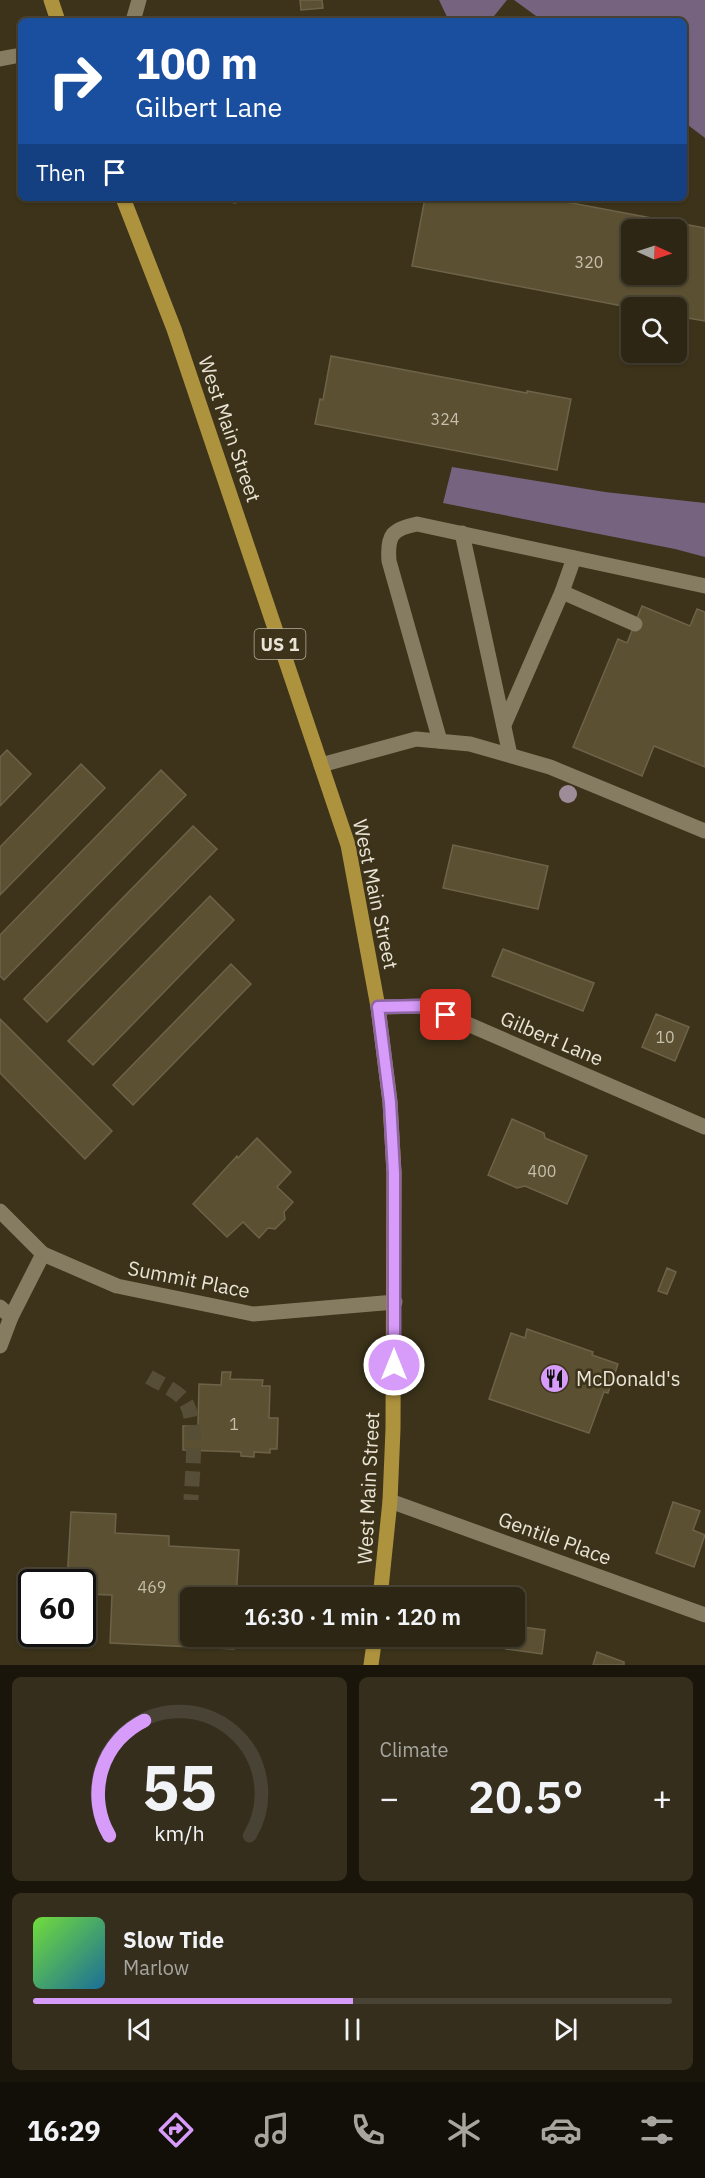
<!DOCTYPE html>
<html lang="en">
<head>
<meta charset="utf-8">
<style>
  body { margin:0; font-family:"IBM Plex Sans",sans-serif; background:#352e1d; color:#f1f3f6; height:100vh; display:flex; flex-direction:column; font-size:22px; white-space:nowrap }
  * { box-sizing:border-box; margin:0 }
  p { font-size:20px; color:#a7a5a0 }
  .icon { flex:none; width:33px; height:33px; fill:none; stroke:currentColor; stroke-width:2; stroke-linecap:round; stroke-linejoin:round }
  .map { position:relative; height:1665px; overflow:hidden }
  .drawer { display:flex; flex-direction:column; gap:12px; padding:12px; background:#19150b; flex:1 }
  .drawer>* { flex:none }
  .guide { position:absolute; left:18px; top:18px; width:669px; height:183px; border-radius:9px; box-shadow:0 2px 4px #0004,0 0 0 2px #484334; background:#1a4fa0; color:#fff; overflow:hidden }
  .needle { width:39px; rotate:93deg }
  .controls { position:absolute; left:621px; top:219px; display:grid; gap:12px }
  .controls a { display:grid; place-items:center; width:66px; height:66px; border-radius:9px; background:#2d2614; box-shadow:0 2px 4px #0004,0 0 0 2px #484334; font-size:30px }
  .speed { position:absolute; left:18px; top:1569px; display:flex; gap:12px; font-size:30px; font-weight:700; text-align:center }
  .speed>* { display:grid; place-content:center; width:78px; height:78px; border-radius:50%; background:#2d2614; box-shadow:0 2px 4px #0004,0 0 0 2px #484334; line-height:1 }
  .speed .limit { border:3px solid #111; border-radius:9px; background:#fff; color:#111 }
  .pin { position:absolute; display:grid; place-items:center; width:51px; height:51px; color:#fff; margin:-26px; border-radius:12px; box-shadow:0 3px 9px #0006 }
  .me { position:absolute; width:66px; margin:-33px; rotate:0deg; stroke-linejoin:round; filter:drop-shadow(0 0 4px #0008) }
  .turn { display:flex; align-items:center; gap:21px; height:126px; padding:0 18px; font-size:27px }
  .turn .icon { width:78px; height:78px; stroke-width:2.5 }
  .turn b { display:block; font-size:42px; line-height:51px }
  .then { display:flex; align-items:center; height:57px; padding:0 18px; background:#0003; gap:12px; font-size:22px }
  .big { font-size:45px; font-weight:600; line-height:1.1 }
  .drawer .tile { flex:1; display:flex; flex-direction:column; justify-content:center; gap:9px; min-width:0; padding:0 21px; border-radius:9px; background:#352e1d }
  .drawer .dial { align-items:center; gap:0 }
  .dial svg { height:156px; overflow:visible; fill:none; stroke:#484334; stroke-width:7; stroke-linecap:round; text-anchor:middle }
  .dial text { fill:#f1f3f6; stroke:none }
  .song { display:flex; align-items:center; gap:18px }
  .cover { width:72px; height:72px; border-radius:9px; background:linear-gradient(135deg,hsl(100 70% 55%),hsl(200 70% 35%)) }
  .played { height:6px; border-radius:3px; background:linear-gradient(90deg,#d79bf9 50%,#484334 50%) }
  .keys { display:flex; justify-content:space-around; direction:ltr }
  .heat { display:flex; justify-content:space-between; align-items:center; font-size:33px; direction:ltr }
  .drawer .tiles { flex:1; display:grid; gap:12px; grid-template-columns:1fr 1fr }
  .tile:last-child { grid-column:span 2 }
  .trip { position:absolute; left:180px; top:1587px; width:345px; height:60px; border-radius:9px; background:#2d2614; box-shadow:0 2px 4px #0004,0 0 0 2px #484334; font-weight:600; line-height:60px; text-align:center }
  .tab-bar { display:flex; height:96px; justify-content:space-around; align-items:center; background:#120f08; color:#a7a5a0 }
  .tab-bar .icon { width:42px; height:42px }
  .tab-bar .current { color:#d79bf9 }
  .tab-bar b { font-size:27px; color:#f1f3f6 }
  .map>svg:first-child { display:block }
</style>
</head>
<body>
<div class="map">
<svg width="705" height="1665" viewBox="0 0 705 1665">
  <rect width="100%" height="100%" fill="#3c331a"/>
  <!-- forest -->
  <g fill="#75637f">
    <path d="M439 0H507L490 21H449Z"/>
    <path d="M514 0H705V138L684 122V21H543Z"/>
    <path d="M452 467 605 492 705 503V557L675 549 443 503Z"/>
  </g>
  <!-- building -->
  <g fill="#5b5031" stroke="#6d6349" stroke-width="1.5" fill-rule="evenodd">
    <path d="M300 0H322L323 8 301 10Z"/>
    <path d="M233 198H257L234 203Z"/>
    <path d="M425 198H545L705 228V321L676 316V308H633L412 266ZM632 230H676V274H632Z"/>
    <path d="M331 356 527 393V391L571 399 557 470 315 424 320 399 323 400Z"/>
    <path d="M642 606 690 626 697 609 705 612V767L654 746 642 776 573 747 618 639 627 643Z"/>
    <path d="M7 750 31 774 0 806V757Z"/>
    <path d="M81 764 105 788 0 895V847Z"/>
    <path d="M161 770 186 795 4 980 0 976V935Z"/>
    <path d="M193 826 217 849 47 1022 24 999Z"/>
    <path d="M453 845 548 866 538 909 443 888Z"/>
    <path d="M210 896 234 920 93 1065 68 1041Z"/>
    <path d="M503 949 594 983 583 1011 492 976Z"/>
    <path d="M231 964 251 984 133 1105 113 1085Z"/>
    <path d="M656 1014 689 1027 675 1061 642 1047Z"/>
    <path d="M0 1019 112 1131 85 1159 0 1073Z"/>
    <path d="M512 1119 544 1133 545 1138 587 1156 567 1204 525 1186 517 1188 488 1175Z"/>
    <path d="M257 1138 291 1172 277 1187 293 1202 284 1212 285 1219 275 1229 268 1228 259 1238 243 1222 227 1237 193 1204 237 1156 238 1158Z"/>
    <path d="M667 1268 676 1272 667 1294 658 1291Z"/>
    <path d="M527 1329 593 1352 592 1355 618 1364 608 1393 604 1392 589 1433 489 1399 511 1333 525 1338Z"/>
    <path d="M222 1372H231L230 1379 263 1380 262 1386H270L269 1418H278L277 1449H270V1453L254 1452V1457L241 1456V1452L183 1450V1426H198L199 1384 221 1385Z"/>
    <path d="M673 1502 700 1511 693 1530 705 1535 694 1567 656 1553Z"/>
    <path d="M71 1512 116 1514 115 1533 169 1536V1546L239 1550 236 1598H190V1636H234V1649L110 1643 112 1595 82 1594V1582H67Z"/>
    <path d="M514 1626 545 1630 542 1654 506 1649 507 1636H514Z"/>
    <path d="M597 1652 624 1662V1665H593Z"/>
  </g>
  <g fill="none" stroke-linecap="round" stroke-linejoin="round">
    <!-- minor-tunnel -->
    <path stroke="#564e36" stroke-width="15" stroke-dasharray="15 8" stroke-linecap="butt" d="M149 1377C161 1384 176 1390 184 1400 199 1418 192 1476 191 1500"/>
    <!-- minor -->
    <g stroke="#867c61" stroke-width="15">
      <path d="M133 21 139 0"/>
      <path d="M0 59 21 55"/>
      <path d="M462 533 510 755"/>
      <path d="M562 592 635 624"/>
      <path d="M504 725 562 592 574 558"/>
      <path d="M440 741 389 561C387 535 392 529 417 524L705 586"/>
      <path d="M321 765 416 739 470 744 550 767 705 831"/>
      <path d="M378 1007 426 1006 705 1127"/>
      <path d="M0 1211 43 1254 117 1286 253 1314 395 1302"/>
      <path d="M0 1307 11 1317 43 1254"/>
      <path d="M0 1346 11 1317"/>
      <path d="M390 1501 705 1615"/>
    </g>
    <!-- major -->
    <g stroke="#ae933e" stroke-width="15">
      <path d="M51 0 58 21"/>
      <path d="M123 198 174 329 348 845 378 1007 390 1102 394 1173 393 1429 390 1501 380 1598"/>
      <path d="M371 1665 375 1636"/>
    </g>
  </g>
  <!-- trees -->
  <circle fill="#9e8c98" cx="568" cy="794" r="9"/>
  <g fill="none" stroke-linecap="round" stroke-linejoin="round">
    <defs>
      <path id="route" d="M394 1365V1173L390 1102 378 1007 426 1006 446 1015"/>
    </defs>
    <!-- route casing -->
    <use href="#route" stroke="#8c65a2" stroke-width="15"/>
    <!-- route -->
    <use href="#route" stroke="#d79bf9" stroke-width="10"/>
  </g>
  <!-- icons -->
  <defs>
    <symbol id="restaurant-disc" viewBox="-11 -11 22 22"><circle r="9.5" fill="#d79bf9" stroke="#3c331a"/><path d="M-5-6h1v4h1v-4h1v4h1v-4h1v5L-1.5 .5V6h-2V.5L-5-1ZM5-6V6H3V1.5H1.5Q1.5-4 5-6Z" fill="#111"/></symbol>
  </defs>
  <g fill-rule="evenodd">
    <use href="#restaurant-disc" x="538" y="1362" width="33" height="33"/>
  </g>
  <g text-anchor="middle" dominant-baseline="central" stroke-width="5" stroke-linejoin="round" paint-order="stroke">
    <!-- number labels -->
    <g font-size="16" fill="#c6bfad">
      <text x="589" y="262">320</text>
      <text x="445" y="419">324</text>
      <text x="665" y="1037">10</text>
      <text x="542" y="1171">400</text>
      <text x="234" y="1424">1</text>
      <text x="152" y="1587">469</text>
    </g>
    <!-- shield labels -->
    <rect fill="#3c331a" stroke="#b6af9e" stroke-width="1.5" x="254.5" y="629" width="51" height="30" rx="4.5"/>
    <g font-size="18" font-weight="bold" fill="#eae4d6">
      <text x="280" y="644">US 1</text>
    </g>
    <!-- street labels -->
    <g font-size="20" fill="#eae4d6" stroke="#3c331a">
      <text transform="translate(230 429) rotate(71)">West Main Street</text>
      <text transform="translate(376 894) rotate(78)">West Main Street</text>
      <text transform="translate(552 1038) rotate(23)">Gilbert Lane</text>
      <text transform="translate(189 1279) rotate(11)">Summit Place</text>
      <text transform="translate(368 1488) rotate(-87)">West Main Street</text>
      <text transform="translate(555 1538) rotate(20)">Gentile Place</text>
    </g>
    <!-- poi labels -->
    <g font-size="20" fill="#eae4d6" stroke="#3c331a" text-anchor="start">
      <text x="576" y="1378">McDonald's</text>
    </g>
  </g>
</svg>
<div class="controls">
<a><svg class="needle" viewBox="-14 -14 28 28"><path d="M0-13l5 13h-10z" fill="#e53935"/><path d="M0 13l5-13h-10z" fill="#a7a5a0"/></svg></a>
<a><svg class="icon" aria-label="search" viewBox="0 0 24 24"><circle cx="10" cy="10" r="6"/><path d="M15 15l6 6"/></svg></a>
</div>
<div class="speed"><div class="limit">60</div></div>
<div class="pin" style="left:446px;top:1015px;background:#d93025"><svg class="icon" aria-label="arrive" viewBox="0 0 24 24"><path d="M6 21V4h12l-3 4 3 4H6"/></svg></div>
<svg class="me" style="left:394px;top:1365px" viewBox="-20 -20 40 40"><circle r="17" fill="#d79bf9" stroke="#fff" stroke-width="3"/><path d="M0-11L8 9 0 5-8 9z" fill="#fff"/></svg>
<div class="trip">16:30 · 1 min · 120 m</div>
<div class="guide">
<div class="turn"><svg class="icon" aria-label="right" viewBox="0 0 24 24"><path d="M7 20v-9h11M14 6l5 5-5 5"/></svg><div><b>100 m</b>Gilbert Lane</div></div>
<div class="then">Then<svg class="icon" aria-label="arrive" viewBox="0 0 24 24"><path d="M6 21V4h12l-3 4 3 4H6"/></svg></div>
</div>
</div>
<section class="drawer">
<div class="tiles">
<div class="tile dial"><svg viewBox="0 0 100 80">
<path d="M14 69A42 42 0 1 1 86 69"/>
<path d="M14 69A42 42 0 0 1 32 10" stroke="#d79bf9"/>
<text x="50" y="56" font-size="32" font-weight="700">55</text>
<text x="50" y="72" font-size="11">km/h</text>
</svg></div>
<div class="tile"><p>Climate</p>
<div class="heat"><a>−</a><b class="big">20.5°</b><a>+</a></div>
</div>
<div class="tile">
<div class="song"><i class="cover"></i><div><b>Slow Tide</b><p>Marlow</p></div></div>
<div class="played"></div>
<div class="keys"><svg class="icon" aria-label="previous" viewBox="0 0 24 24"><path d="M18 5L8 12l10 7zM5 5v14"/></svg><svg class="icon" aria-label="pause" viewBox="0 0 24 24"><path d="M8 5v14M16 5v14"/></svg><svg class="icon" aria-label="next" viewBox="0 0 24 24"><path d="M6 5l10 7-10 7zM19 5v14"/></svg></div>
</div>
</div>
</section>
<nav class="tab-bar">
<b>16:29</b>
<svg class="icon current" aria-label="directions" viewBox="0 0 24 24"><path d="M12 3l9 9-9 9-9-9zM9 14v-3h6M13 9l2 2-2 2"/></svg>
<svg class="icon" aria-label="music" viewBox="0 0 24 24"><path d="M9 18V5l10-2v13"/><circle cx="6" cy="18" r="3"/><circle cx="16" cy="16" r="3"/></svg>
<svg class="icon" aria-label="phone" viewBox="0 0 24 24"><path d="M5 4h4l2 5-3 2q2 4 5 5l2-3 5 2v4C11 20 4 13 5 4z"/></svg>
<svg class="icon" aria-label="climate" viewBox="0 0 24 24"><path d="M12 3v18M4 7l16 10M4 17L20 7"/></svg>
<svg class="icon" aria-label="car" viewBox="0 0 24 24"><path d="M5 17H2v-5l4-1 3-4h7l3 4 3 1v5h-3M9 17h6M6 11h13"/><circle cx="7" cy="17" r="2"/><circle cx="17" cy="17" r="2"/></svg>
<svg class="icon" aria-label="filters" viewBox="0 0 24 24"><path d="M4 7h16M4 17h16"/><circle cx="9" cy="7" r="2"/><circle cx="15" cy="17" r="2"/></svg>
</nav>
</body>
</html>
